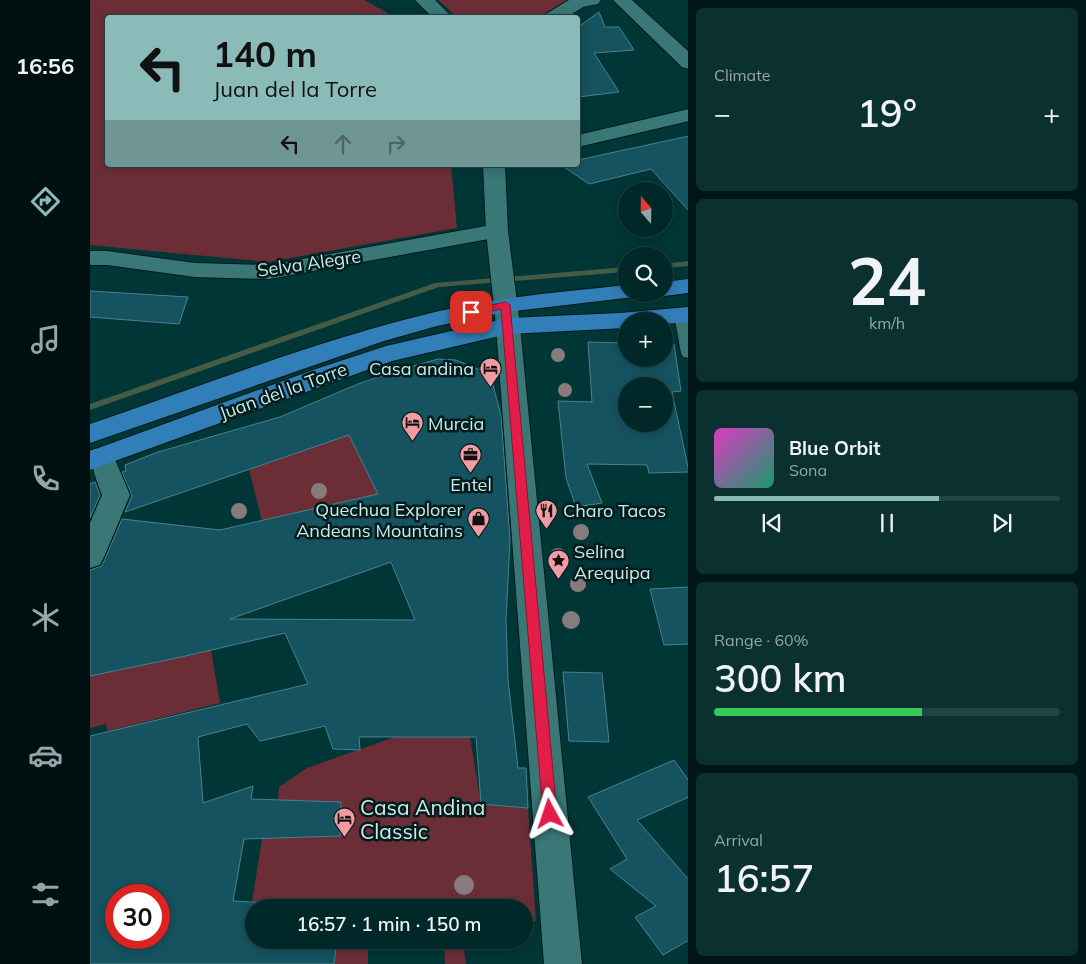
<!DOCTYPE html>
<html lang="en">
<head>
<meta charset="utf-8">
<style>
  body { margin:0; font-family:Mulish,sans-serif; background:#0a3030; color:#f1f3f6; height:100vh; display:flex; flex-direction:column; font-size:19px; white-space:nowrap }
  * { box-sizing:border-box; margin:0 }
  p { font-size:16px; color:#95a6a8 }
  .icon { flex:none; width:28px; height:28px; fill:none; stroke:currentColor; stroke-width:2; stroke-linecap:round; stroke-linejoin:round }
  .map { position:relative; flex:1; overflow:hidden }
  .side { display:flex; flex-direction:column; gap:8px; padding:8px; background:#001616; width:398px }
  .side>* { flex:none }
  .guide { position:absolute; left:15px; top:15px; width:475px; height:152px; border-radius:5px; box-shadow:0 2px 12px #0003,0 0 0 1px #224445; background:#8bbbb9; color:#111; overflow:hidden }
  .needle { width:32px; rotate:340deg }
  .controls { position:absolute; left:528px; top:182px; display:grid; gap:10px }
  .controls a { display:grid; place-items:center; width:55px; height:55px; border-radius:50%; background:#002828; box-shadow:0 2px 12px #0003,0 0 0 1px #224445; font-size:25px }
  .speed { position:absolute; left:15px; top:884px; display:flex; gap:10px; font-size:25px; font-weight:700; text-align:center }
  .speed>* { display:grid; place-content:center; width:65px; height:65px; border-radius:50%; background:#002828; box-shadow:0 2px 12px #0003,0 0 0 1px #224445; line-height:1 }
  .speed .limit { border:8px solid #d22; background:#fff; color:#111 }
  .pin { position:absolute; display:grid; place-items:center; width:42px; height:42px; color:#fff; margin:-21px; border-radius:10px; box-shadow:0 2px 8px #0006 }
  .me { position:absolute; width:55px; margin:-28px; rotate:355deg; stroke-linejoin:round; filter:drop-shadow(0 0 4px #0008) }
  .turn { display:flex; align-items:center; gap:18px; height:105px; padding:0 25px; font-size:22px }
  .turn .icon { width:65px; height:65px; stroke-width:2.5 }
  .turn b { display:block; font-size:35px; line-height:42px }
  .lanes { display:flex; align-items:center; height:48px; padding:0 25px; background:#0003; justify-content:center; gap:25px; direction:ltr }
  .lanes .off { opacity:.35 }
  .big { font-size:38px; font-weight:600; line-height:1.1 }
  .side .card { flex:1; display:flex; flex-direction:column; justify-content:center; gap:8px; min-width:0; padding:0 18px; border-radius:8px; background:#0a3030 }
  .side .dial { align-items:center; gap:0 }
  .dial b { font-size:65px; line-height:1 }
  .song { display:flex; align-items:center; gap:15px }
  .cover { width:60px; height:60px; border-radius:8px; background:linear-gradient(135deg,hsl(310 70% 55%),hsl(160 70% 35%)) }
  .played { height:5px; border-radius:2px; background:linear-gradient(90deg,#8bbbb9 65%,#224445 65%) }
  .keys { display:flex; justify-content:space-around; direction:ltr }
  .heat { display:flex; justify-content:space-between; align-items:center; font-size:28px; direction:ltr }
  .charge { height:8px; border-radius:4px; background:linear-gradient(90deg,#34c759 60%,#224445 0) }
  .trip { position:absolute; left:155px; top:899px; width:288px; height:50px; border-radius:25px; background:#002828; box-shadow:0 2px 12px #0003,0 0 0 1px #224445; font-weight:600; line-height:50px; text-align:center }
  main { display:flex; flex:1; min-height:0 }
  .tabs { display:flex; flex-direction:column; width:90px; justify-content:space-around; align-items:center; background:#001010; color:#95a6a8 }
  .tabs .icon { width:35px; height:35px }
  .tabs .active { color:#8bbbb9 }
  .tabs b { font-size:22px; color:#f1f3f6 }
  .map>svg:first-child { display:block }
</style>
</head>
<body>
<main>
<nav class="tabs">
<b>16:56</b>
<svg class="icon active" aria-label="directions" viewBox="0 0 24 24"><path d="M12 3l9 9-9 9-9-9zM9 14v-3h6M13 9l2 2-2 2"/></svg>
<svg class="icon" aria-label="music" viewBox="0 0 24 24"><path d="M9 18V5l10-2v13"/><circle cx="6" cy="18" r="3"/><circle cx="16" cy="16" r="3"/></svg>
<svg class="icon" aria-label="phone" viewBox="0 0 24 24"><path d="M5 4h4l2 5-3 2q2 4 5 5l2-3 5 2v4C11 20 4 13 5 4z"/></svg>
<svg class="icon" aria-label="climate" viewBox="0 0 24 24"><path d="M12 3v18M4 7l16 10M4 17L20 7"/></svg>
<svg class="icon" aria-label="car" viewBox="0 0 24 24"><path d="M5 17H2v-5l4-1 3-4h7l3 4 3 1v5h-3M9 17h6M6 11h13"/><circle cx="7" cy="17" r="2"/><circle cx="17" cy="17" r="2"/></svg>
<svg class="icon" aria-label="filters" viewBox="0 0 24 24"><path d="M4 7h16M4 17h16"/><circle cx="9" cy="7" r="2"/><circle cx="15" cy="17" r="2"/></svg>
</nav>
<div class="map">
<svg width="599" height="964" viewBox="0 0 599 964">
  <rect width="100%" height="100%" fill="#003636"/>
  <!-- green -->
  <g fill="#6c2e36">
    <path d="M0 0H274L305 17 18 18V165H361L367 228 178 262 0 245Z"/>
    <path d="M348 0H482L448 18 367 17Z"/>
    <path d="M254 425 299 517 172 521 159 469Z"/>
    <path d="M121 650 130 703 18 731 16 724 0 728V676Z"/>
    <path d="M305 737H380L391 804 438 808 446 921H434V908H251L162 902 172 838 251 833V802L188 800 189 787 217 768Z"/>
    <path d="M247 940H278V964H244Z"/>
    <path d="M354 940H373L376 964H355Z"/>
  </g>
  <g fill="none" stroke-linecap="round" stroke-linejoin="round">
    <!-- stream -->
    <g fill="#445c46" fill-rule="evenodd">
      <path d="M599 261V266L574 268V264Z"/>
      <path d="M536 267V272L349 287 0 410V404L345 283Z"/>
    </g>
  </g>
  <!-- building -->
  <g fill="#155360" stroke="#488290" fill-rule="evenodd">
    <path d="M509 12 515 27H529L544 50 504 53 529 92 488 97V27Z"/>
    <path d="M599 136V211L561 169 499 184 471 165H488V160Z"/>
    <path d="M0 291 98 297 89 324 0 317Z"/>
    <path d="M498 342 536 343V359H574V344H584L591 391 582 392 599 472 559 473 557 465 497 464 512 503 486 507 476 478 468 401 502 402ZM536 386H574V424H536Z"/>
    <path d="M348 359 366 360 400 374 411 415 420 540 416 619 418 680 428 768H436L438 808 391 804 386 737H269L270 750 243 749 235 726 170 741 157 724 108 737 113 803 163 786 161 799 251 802 250 836 154 839 143 901 251 907 164 908V940H247L244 964H0V736L218 684 195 633 91 657 0 676V570L12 566 32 519 130 530 288 494 259 435 35 512 42 496 32 472 36 471 35 465 68 452 190 417 268 384 306 371ZM301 562 325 620 140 619ZM26 895H69V938H26Z"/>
    <path d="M5 482 10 495 0 518V484Z"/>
    <path d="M599 587V644L574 645 560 589Z"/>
    <path d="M473 672 512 673 519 742 479 741Z"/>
    <path d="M584 760 599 781V797L547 820 599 880V940L573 955 545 917 566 906 520 869 537 859 498 797Z"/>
  </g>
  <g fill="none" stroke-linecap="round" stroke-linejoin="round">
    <defs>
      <path id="lane" d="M592 310 599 312V358L593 357 591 353 584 315 586 311Z"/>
      <g id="street">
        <path d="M479 0H511L508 4 493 7 476 18H453L456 14Z"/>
        <path d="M523 0H542L599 52V69L592 67Z"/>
        <path d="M599 109V121L488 147V135Z"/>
        <path d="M407 224 415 226 418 231 415 236 179 279 105 277 17 265H0V251H17L105 263 179 265Z"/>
        <path d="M418 318 427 321 430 326 492 964H454L406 326 409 321Z"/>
        <path d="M11 448 21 450 40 495 14 557 10 565 0 568V523L12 495C7 482 0 464 1 450Z"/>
      </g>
      <g id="secondary">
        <path d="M325 0H345L363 18H343Z"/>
        <path d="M393 165H415L418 231 430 326 427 331 418 334 409 331 406 326 396 231Z"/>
      </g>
      <g id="primary">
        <path d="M599 279V293L574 296 565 294H574V282Z"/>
        <path d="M536 285V294H547L544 297 416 312 347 326 294 341 0 443V424C114 385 228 340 345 312 408 297 472 292 536 285Z"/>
        <path d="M599 307V322L574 324V321H536V328L418 334 302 361 0 470V451L223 370 296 346 418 318 530 313Z"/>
      </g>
    </defs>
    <!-- lane casing -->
    <use href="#lane" stroke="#001b1b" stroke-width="2"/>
    <!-- street casing -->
    <use href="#street" stroke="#001b1b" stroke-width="2"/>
    <!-- secondary casing -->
    <use href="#secondary" stroke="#001b1b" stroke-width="2"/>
    <!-- primary casing -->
    <use href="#primary" stroke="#001b1b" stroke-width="2"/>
    <!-- lane -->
    <use href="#lane" fill="#397877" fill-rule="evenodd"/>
    <!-- street -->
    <use href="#street" fill="#397877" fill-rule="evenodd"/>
    <!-- secondary -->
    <use href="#secondary" fill="#397877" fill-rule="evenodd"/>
    <!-- primary -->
    <use href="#primary" fill="#317eb8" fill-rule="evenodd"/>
  </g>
  <!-- trees -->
  <g fill="#887b7e">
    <circle cx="468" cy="355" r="7"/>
    <circle cx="475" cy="390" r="7"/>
    <circle cx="229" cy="491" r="8"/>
    <circle cx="149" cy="511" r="8"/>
    <circle cx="491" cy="532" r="8"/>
    <circle cx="468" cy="556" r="8"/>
    <circle cx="488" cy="584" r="8"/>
    <circle cx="481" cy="620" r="9"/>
    <circle cx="374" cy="885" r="10"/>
  </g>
  <!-- route -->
  <path fill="#e11d48" stroke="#92132f" d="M416 302 420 305 467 814 465 818 460 820 455 818 453 814 411 309 381 315 376 312 381 309Z"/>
  <!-- icons -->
  <defs>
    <symbol id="hotel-pin" viewBox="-11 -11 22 30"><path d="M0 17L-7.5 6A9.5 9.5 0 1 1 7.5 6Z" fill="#f49aa2" stroke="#021b1b"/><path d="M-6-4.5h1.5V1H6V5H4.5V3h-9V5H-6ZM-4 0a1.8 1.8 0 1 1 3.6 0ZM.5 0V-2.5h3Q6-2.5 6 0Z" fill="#111"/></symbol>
    <symbol id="office-pin" viewBox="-11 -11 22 30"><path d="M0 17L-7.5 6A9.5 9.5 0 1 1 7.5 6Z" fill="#f49aa2" stroke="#021b1b"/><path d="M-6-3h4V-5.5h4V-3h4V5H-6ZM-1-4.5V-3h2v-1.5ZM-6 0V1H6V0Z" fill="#111"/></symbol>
    <symbol id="restaurant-pin" viewBox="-11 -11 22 30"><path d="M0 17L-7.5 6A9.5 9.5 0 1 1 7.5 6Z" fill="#f49aa2" stroke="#021b1b"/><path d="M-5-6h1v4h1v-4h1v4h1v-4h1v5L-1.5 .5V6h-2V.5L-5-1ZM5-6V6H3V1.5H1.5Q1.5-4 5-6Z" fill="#111"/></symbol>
    <symbol id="shop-pin" viewBox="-11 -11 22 30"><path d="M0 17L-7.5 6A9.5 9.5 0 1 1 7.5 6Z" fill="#f49aa2" stroke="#021b1b"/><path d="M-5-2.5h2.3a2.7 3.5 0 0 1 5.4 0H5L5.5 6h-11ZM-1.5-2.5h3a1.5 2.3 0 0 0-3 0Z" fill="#111"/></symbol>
    <symbol id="sight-pin" viewBox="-11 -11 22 30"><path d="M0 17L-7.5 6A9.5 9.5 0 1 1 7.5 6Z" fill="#f49aa2" stroke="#021b1b"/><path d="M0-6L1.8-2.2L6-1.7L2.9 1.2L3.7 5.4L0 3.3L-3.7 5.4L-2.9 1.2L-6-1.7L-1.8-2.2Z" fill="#111"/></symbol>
  </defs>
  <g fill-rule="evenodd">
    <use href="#hotel-pin" x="388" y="356" width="25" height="34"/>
    <use href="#hotel-pin" x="310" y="410" width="25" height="34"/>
    <use href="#office-pin" x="368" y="442" width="25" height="34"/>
    <use href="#restaurant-pin" x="444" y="498" width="25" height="34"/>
    <use href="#shop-pin" x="376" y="506" width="25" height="34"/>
    <use href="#sight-pin" x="456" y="548" width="25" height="34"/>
    <use href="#hotel-pin" x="242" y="806" width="25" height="34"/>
  </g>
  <g text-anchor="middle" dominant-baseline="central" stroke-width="5" stroke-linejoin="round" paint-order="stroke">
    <!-- street labels -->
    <g font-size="18" fill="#cae9e8" stroke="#021b1b">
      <text transform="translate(219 263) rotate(-8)">Selva Alegre</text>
      <text transform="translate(193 391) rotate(-20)">Juan del la Torre</text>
    </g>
    <!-- poi labels -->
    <g font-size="18" fill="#cae9e8" stroke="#021b1b" text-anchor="start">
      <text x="384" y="368" text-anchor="end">Casa andina</text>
      <text x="338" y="423">Murcia</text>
      <text x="381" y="484" text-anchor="middle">Entel</text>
      <text x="373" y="509" text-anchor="end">Quechua Explorer<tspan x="373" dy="21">Andeans Mountains</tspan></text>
      <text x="473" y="510">Charo Tacos</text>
      <text x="484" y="551">Selina<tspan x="484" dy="21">Arequipa</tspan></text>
    </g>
    <!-- near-poi labels -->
    <g font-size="21" fill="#cae9e8" stroke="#021b1b" text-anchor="start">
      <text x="270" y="807">Casa Andina<tspan x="270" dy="24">Classic</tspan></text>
    </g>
  </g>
</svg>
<div class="controls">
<a><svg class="needle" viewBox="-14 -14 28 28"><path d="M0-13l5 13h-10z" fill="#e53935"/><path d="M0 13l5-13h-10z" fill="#95a6a8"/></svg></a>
<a><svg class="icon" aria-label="search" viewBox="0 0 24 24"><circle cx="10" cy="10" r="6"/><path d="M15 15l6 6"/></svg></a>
<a>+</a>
<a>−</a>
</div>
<div class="speed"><div class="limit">30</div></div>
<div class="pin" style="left:381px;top:312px;background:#d93025"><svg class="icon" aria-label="arrive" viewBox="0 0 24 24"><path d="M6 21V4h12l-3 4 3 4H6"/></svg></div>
<svg class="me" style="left:460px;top:814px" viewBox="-20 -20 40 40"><path d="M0-17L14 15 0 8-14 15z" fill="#e11d48" stroke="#fff" stroke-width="4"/></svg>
<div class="trip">16:57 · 1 min · 150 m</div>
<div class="guide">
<div class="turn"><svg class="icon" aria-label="left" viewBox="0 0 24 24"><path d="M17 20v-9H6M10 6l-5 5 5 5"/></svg><div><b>140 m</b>Juan del la Torre</div></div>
<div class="lanes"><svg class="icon" aria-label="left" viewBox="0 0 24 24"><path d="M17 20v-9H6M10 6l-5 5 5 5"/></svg><svg class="icon off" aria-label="ahead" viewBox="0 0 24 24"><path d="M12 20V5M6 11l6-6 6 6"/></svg><svg class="icon off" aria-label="right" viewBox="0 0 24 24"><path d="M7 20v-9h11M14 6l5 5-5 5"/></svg></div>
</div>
</div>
<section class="side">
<div class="card"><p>Climate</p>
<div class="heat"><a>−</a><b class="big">19°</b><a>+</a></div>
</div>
<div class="card dial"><b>24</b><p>km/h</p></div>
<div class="card">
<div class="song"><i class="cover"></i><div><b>Blue Orbit</b><p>Sona</p></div></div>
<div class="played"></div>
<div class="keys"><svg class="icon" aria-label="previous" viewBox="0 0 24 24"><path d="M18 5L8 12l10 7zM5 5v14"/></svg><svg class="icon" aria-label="pause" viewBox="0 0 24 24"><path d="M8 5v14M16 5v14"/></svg><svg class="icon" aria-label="next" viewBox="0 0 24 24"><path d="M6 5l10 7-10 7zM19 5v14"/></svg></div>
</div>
<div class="card"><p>Range · 60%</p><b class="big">300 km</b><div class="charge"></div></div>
<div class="card"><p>Arrival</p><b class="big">16:57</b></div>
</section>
</main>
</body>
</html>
